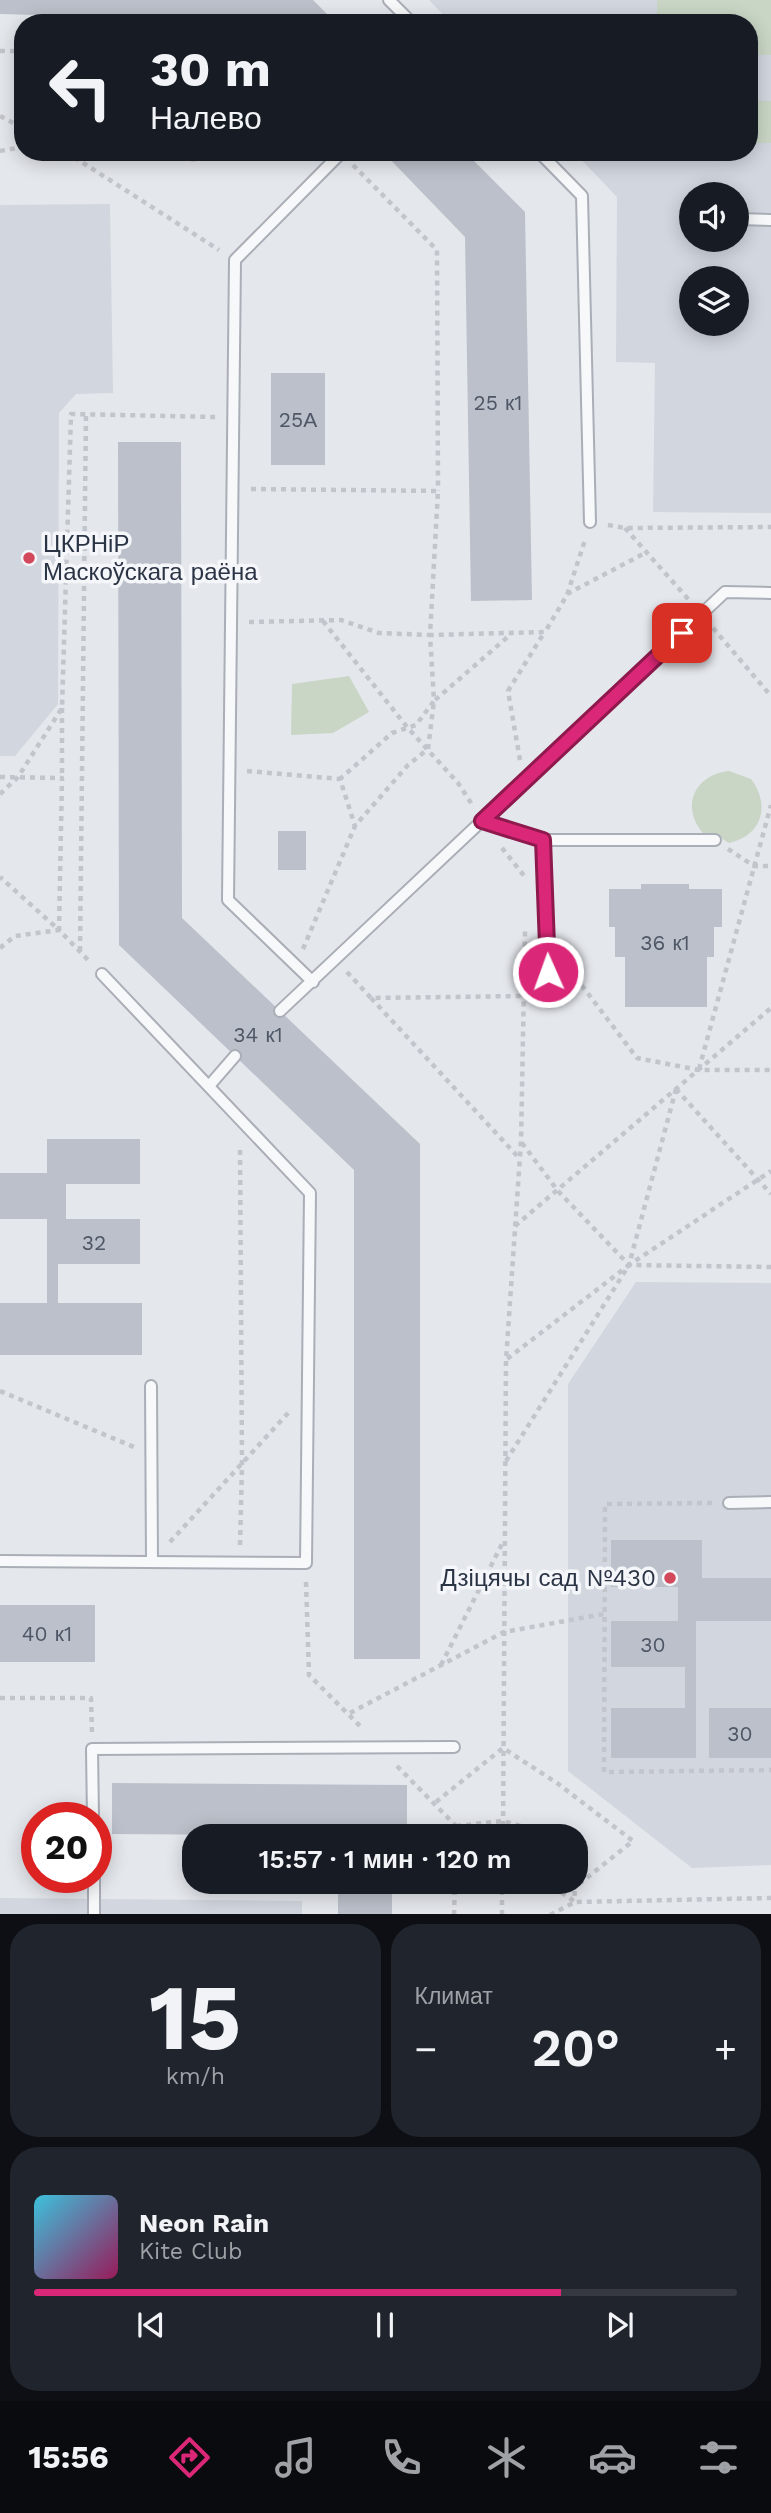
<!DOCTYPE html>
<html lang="ru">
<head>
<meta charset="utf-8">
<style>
  body { margin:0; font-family:"Work Sans",sans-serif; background:#20242c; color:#f1f3f6; height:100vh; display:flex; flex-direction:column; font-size:26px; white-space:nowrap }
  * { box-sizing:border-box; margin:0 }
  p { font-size:23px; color:#9ea1a6 }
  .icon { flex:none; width:38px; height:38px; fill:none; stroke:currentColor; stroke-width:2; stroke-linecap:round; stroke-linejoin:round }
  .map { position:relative; height:1914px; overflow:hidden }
  .side { display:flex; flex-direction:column; gap:10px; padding:10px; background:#0d0f14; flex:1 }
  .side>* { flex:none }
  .top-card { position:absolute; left:14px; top:14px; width:744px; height:147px; border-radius:28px; box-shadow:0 4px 18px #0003; background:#171b24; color:#f1f3f6; overflow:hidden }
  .fabs { position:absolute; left:679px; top:182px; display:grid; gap:14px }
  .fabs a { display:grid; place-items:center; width:70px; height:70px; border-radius:50%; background:#171b24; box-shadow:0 4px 18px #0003; font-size:35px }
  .speed { position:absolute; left:21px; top:1802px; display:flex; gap:14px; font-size:35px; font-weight:700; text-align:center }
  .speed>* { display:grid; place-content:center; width:91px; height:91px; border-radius:50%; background:#171b24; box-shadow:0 4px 18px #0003; line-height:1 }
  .speed .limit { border:10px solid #d22; background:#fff; color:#111 }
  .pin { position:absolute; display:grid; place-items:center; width:60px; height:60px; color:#fff; margin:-30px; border-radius:14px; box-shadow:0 4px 10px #0006 }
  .me { position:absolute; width:77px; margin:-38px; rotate:358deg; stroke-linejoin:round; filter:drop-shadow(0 0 5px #0008) }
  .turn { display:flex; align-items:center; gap:24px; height:147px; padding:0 21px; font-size:32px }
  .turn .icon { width:91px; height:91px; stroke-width:2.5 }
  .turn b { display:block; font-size:49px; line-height:60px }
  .big { font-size:52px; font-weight:600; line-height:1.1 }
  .side .widget { flex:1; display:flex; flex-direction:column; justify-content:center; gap:10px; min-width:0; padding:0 24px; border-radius:28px; background:#20242c }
  .side .dial { align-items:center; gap:0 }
  .dial b { font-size:91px; line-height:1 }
  .song { display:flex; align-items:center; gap:21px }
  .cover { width:84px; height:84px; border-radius:10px; background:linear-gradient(135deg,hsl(190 70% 55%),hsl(330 70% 35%)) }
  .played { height:7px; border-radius:4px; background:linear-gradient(90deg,#db2777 75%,#363941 75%) }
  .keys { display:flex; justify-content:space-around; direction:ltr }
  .heat { display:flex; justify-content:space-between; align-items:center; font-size:38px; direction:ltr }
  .side .tiles { flex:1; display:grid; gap:10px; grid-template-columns:1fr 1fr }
  .widget:last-child { grid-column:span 2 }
  .trip { position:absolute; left:182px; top:1824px; width:406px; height:70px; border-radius:28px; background:#171b24; box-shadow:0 4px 18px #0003; font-weight:600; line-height:70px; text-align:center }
  .tab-bar { display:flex; height:112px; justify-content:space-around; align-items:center; background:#090b0e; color:#9ea1a6 }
  .tab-bar .icon { width:49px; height:49px }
  .tab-bar .active { color:#db2777 }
  .tab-bar b { font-size:32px; color:#f1f3f6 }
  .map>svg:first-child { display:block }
</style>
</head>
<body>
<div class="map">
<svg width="771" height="1915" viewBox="0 0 771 1915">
  <rect width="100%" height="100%" fill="#e4e7ec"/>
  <!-- built -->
  <g fill="#d2d6de" fill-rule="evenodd">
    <path d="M429 0H771V513L653 512 655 363 616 362 617 197 574 152H749V23H451ZM691 194H737V240H691ZM691 278H737V324H691Z"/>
    <path d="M110 204 113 393 76 394 59 413 58 704 15 756H0V205Z"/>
    <path d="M636 1282 771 1283V1865L692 1868 568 1771V1384Z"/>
    <path d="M0 1898 302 1901V1915H0Z"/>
  </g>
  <!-- green -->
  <g fill="#c9d6c5">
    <path d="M657 0H771V55H749V23H657Z"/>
    <rect x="749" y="101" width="22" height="42"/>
    <path d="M349 676 369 712 333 733 291 735 292 684Z"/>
    <path d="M729 771 751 779C771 805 762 836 729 843L721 838 707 837C679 811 692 775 729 771Z"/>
  </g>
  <!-- building -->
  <g fill="#bbc0ca">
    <path d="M0 0H313L336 23 0 14Z"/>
    <path d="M383 152H465L525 212 532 600 471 601 465 237Z"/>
    <rect x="271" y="373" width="54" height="92"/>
    <path d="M118 442H181L182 918 420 1144V1659H354V1170L119 945Z"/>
    <rect x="278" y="831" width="28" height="39"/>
    <path d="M641 884H689V889H722V927H714V957H707V1007H625V957H615V927H609V889H641Z"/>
    <path d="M47 1139H140V1184H66V1219H140V1264H58V1303H142V1355H0V1303H47V1219H0V1173H47Z"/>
    <path d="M611 1540H702V1578H771V1621H696V1758H611V1708H685V1667H611V1621H678V1587H611Z"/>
    <rect x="0" y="1605" width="95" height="57"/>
    <rect x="709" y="1708" width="62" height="50"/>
    <path d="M112 1783 407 1785V1836L112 1834Z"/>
    <rect x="338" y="1881" width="54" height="34"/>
  </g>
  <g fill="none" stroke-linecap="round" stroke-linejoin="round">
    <defs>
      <g id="service">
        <path d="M389 0 412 23"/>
        <path d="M539 152 582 196 590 522"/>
        <path d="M737 219 771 220"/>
        <path d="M482 821 543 840H715"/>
        <path d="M543 840 548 972"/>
        <path d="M313 982 228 900 235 260 342 152"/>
        <path d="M280 1011 725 592 771 593"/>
        <path d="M209 1086 235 1056"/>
        <path d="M151 1386 152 1561"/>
        <path d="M729 1503 771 1502"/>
        <path d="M0 1561 306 1563 310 1193 102 974"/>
        <path d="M93 1818 92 1749 454 1747"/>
        <path d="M94 1878V1915"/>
      </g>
    </defs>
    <!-- service casing -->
    <use href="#service" stroke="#a9aeb7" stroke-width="14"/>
    <!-- path -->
    <g stroke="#c2c5cb" stroke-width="4.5" stroke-dasharray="5 5" stroke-linecap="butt">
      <path d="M0 51H23"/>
      <path d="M0 116 23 128"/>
      <path d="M0 151 23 147"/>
      <path d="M66 152 219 250"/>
      <path d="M75 152H88"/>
      <path d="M113 152C125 161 138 161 149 152"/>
      <path d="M172 152C190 163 204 160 222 152"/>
      <path d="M353 165 437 250 438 491"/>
      <path d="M251 489 438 491 430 635 545 632 567 595 585 540"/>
      <path d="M608 525 625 528 771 527"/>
      <path d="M625 528 689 600"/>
      <path d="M567 594 647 552"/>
      <path d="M323 621 407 727 458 783 473 806"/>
      <path d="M249 622 341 620 379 633 430 635 434 701 416 725 392 733 340 779"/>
      <path d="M713 628 771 696"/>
      <path d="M62 708V778"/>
      <path d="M520 760 508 691 544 633"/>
      <path d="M247 771 340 779 355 826"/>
      <path d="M0 777 62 778 59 930 0 877"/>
      <path d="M0 794 18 777 62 708 71 414 215 417"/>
      <path d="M502 848 525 877"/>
      <path d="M728 849 754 866H771"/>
      <path d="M0 948 15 936 59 930 89 961"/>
      <path d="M303 949 355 826 408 765 428 749 434 701 511 634"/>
      <path d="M80 951 86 414"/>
      <path d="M347 972 371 998 524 996"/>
      <path d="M563 983H580L637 1058 699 1070H771"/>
      <path d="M371 998 520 1159"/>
      <path d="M699 1069 771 805"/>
      <path d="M676 1089 629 1265 771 1171"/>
      <path d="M676 1089 771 1194"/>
      <path d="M522 1143 558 1191 629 1265 771 1267"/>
      <path d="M515 1226 771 1008"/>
      <path d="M0 1391 134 1447"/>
      <path d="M506 1461 629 1265 507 1359"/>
      <path d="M712 1503 605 1504 604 1772 771 1770"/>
      <path d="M170 1542 289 1412"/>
      <path d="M240 1545 242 1466 240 1147"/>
      <path d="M306 1582 309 1675 363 1729"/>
      <path d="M441 1665 503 1542"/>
      <path d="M0 1698H91L92 1732"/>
      <path d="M350 1713 504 1632 604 1614"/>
      <path d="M397 1766 456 1826V1836"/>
      <path d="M436 1802 503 1748 557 1783 633 1841 574 1888"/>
      <path d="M473 1836 456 1826 503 1821 557 1836"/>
      <path d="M503 1836 506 1360 521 1142 525 931"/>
      <path d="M545 1881 575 1902"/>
      <path d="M574 1881 575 1901"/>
      <path d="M454 1915 455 1881"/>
      <path d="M502 1915V1881"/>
      <path d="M550 1915 575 1902 771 1898"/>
    </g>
    <!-- service -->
    <use href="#service" stroke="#f7f8fa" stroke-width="10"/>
  </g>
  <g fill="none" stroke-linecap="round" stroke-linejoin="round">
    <defs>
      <path id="route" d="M548 972 543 840 482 821 682 633"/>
    </defs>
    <!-- route casing -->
    <use href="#route" stroke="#8e194d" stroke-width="18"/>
    <!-- route -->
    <use href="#route" stroke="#db2777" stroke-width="12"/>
  </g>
  <!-- markers -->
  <g fill="#d1495b" stroke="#f4f6f9" stroke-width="2.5">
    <circle cx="29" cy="558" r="7"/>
    <circle cx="670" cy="1578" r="7"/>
  </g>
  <g text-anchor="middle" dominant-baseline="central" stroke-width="7" stroke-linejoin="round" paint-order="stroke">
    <!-- number labels -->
    <g font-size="21" fill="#4f5766">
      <text x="498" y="402">25 к1</text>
      <text x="298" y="419">25А</text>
      <text x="665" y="942">36 к1</text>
      <text x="258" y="1034">34 к1</text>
      <text x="94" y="1242">32</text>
      <text x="47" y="1633">40 к1</text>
      <text x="653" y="1644">30</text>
      <text x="740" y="1733">30</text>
    </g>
    <!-- poi labels -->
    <g font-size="24" fill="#2b3445" stroke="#f4f6f9" text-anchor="start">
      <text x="43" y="544">ЦКРНіР<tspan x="43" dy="28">Маскоўскага раёна</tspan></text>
      <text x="656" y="1578" text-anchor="end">Дзіцячы сад №430</text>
    </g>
  </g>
</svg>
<div class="fabs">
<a><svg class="icon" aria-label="sound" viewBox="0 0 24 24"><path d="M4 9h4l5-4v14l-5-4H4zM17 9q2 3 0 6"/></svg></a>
<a><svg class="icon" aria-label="layers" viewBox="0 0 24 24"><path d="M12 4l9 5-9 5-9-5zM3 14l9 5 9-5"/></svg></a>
</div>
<div class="speed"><div class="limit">20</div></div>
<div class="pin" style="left:682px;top:633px;background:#d93025"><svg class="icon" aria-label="arrive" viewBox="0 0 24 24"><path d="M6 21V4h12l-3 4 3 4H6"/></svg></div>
<svg class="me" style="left:548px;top:972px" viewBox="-20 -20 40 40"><circle r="17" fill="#db2777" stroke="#fff" stroke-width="3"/><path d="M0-11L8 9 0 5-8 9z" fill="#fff"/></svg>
<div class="trip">15:57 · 1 мин · 120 m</div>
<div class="top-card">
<div class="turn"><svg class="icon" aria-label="left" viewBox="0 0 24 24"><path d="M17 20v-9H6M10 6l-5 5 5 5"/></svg><div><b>30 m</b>Налево</div></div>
</div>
</div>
<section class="side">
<div class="tiles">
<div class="widget dial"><b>15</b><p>km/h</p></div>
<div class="widget"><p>Климат</p>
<div class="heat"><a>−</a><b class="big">20°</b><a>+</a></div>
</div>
<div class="widget">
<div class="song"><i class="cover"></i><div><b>Neon Rain</b><p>Kite Club</p></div></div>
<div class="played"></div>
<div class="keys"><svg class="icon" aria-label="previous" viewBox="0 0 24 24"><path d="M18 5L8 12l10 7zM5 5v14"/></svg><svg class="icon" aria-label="pause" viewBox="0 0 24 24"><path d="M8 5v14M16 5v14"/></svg><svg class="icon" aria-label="next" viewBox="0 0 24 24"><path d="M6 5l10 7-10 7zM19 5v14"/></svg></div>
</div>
</div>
</section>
<nav class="tab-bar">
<b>15:56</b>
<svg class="icon active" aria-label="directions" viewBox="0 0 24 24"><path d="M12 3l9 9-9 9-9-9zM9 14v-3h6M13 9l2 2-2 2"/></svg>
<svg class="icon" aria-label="music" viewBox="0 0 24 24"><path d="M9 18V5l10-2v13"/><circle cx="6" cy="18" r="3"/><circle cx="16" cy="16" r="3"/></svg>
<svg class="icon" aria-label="phone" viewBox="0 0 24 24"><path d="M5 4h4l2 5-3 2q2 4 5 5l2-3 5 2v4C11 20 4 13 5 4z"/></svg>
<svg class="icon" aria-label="climate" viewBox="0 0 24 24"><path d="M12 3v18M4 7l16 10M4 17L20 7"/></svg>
<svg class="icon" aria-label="car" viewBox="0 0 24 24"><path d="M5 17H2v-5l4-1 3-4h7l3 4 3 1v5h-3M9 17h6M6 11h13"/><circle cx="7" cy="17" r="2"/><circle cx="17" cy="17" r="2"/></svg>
<svg class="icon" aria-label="filters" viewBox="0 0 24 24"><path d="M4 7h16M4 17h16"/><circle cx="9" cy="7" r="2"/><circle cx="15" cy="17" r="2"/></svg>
</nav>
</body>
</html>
